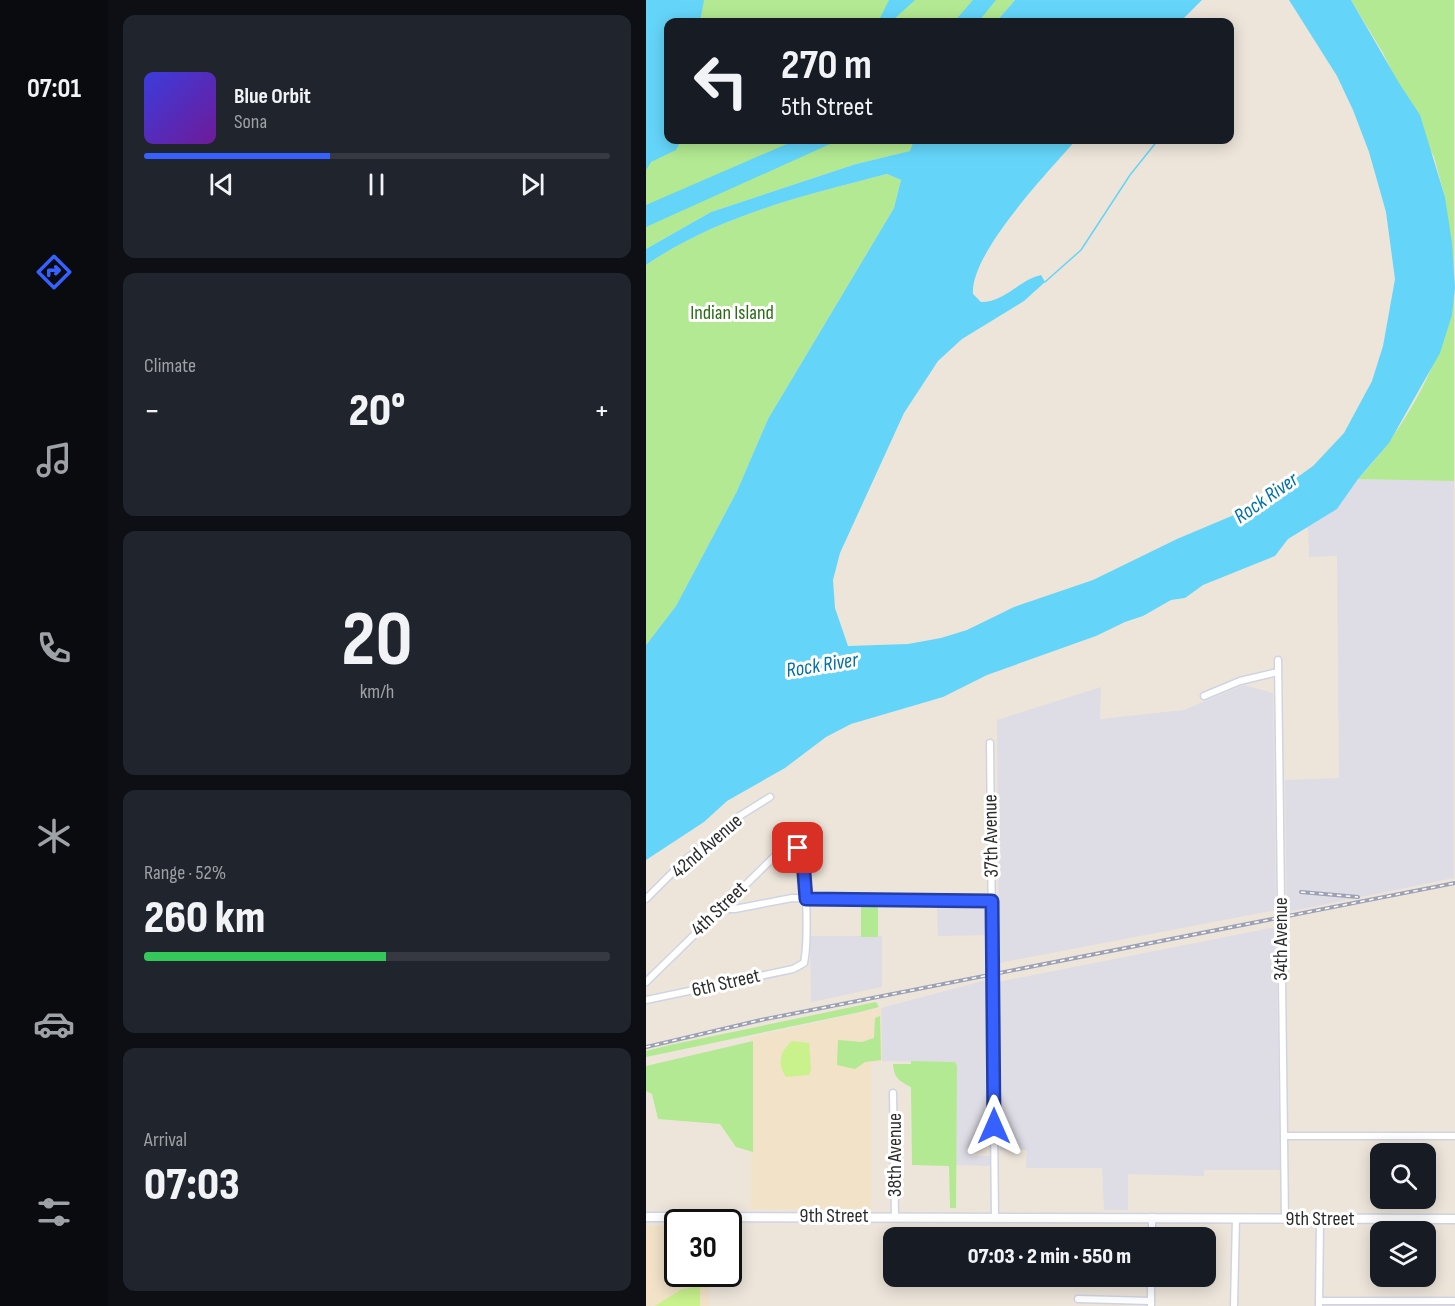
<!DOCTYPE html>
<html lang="en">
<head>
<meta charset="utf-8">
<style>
  body { margin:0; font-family:"Sofia Sans Condensed",sans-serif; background:#20242c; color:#f1f3f6; height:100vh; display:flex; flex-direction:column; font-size:22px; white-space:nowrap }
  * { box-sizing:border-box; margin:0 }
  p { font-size:20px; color:#9ea1a6 }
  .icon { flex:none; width:33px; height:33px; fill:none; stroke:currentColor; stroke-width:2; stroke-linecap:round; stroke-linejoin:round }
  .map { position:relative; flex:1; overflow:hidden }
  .side { display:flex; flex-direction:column; gap:15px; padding:15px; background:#0d0f14; width:538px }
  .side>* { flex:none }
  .hud { position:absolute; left:18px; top:18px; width:570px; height:126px; border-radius:12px; box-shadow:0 3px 15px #0003; background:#171b24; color:#f1f3f6; overflow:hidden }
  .tools { position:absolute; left:724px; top:1143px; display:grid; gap:12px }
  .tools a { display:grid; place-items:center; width:66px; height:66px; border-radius:12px; background:#171b24; box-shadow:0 3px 15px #0003; font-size:30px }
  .speed { position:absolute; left:18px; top:1209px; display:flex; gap:12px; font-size:30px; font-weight:700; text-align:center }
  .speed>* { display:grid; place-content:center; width:78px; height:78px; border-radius:50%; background:#171b24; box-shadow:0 3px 15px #0003; line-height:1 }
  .speed .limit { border:3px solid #111; border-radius:9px; background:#fff; color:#111 }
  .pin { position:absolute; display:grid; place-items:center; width:51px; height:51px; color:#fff; margin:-26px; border-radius:12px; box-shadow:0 3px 9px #0006 }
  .me { position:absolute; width:66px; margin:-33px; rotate:0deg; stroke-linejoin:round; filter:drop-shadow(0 0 4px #0008) }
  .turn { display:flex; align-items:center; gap:21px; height:126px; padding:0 18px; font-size:27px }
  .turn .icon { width:78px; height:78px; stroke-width:2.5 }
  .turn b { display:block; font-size:42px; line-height:51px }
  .big { font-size:45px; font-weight:800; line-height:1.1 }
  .side .widget { flex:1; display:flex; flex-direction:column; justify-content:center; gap:9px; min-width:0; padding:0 21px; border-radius:12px; background:#20242c }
  .side .dial { align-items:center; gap:0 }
  .dial b { font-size:78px; line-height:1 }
  .song { display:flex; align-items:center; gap:18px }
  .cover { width:72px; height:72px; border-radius:9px; background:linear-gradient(135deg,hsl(240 70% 55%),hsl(280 70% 35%)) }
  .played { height:6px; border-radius:3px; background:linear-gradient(90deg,#3660ff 40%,#363941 40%) }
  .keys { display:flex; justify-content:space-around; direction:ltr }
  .heat { display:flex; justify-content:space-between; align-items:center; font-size:33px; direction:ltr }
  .charge { height:9px; border-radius:4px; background:linear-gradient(90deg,#34c759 52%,#363941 0) }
  .trip { position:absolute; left:237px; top:1227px; width:333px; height:60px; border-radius:12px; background:#171b24; box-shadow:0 3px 15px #0003; font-weight:800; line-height:60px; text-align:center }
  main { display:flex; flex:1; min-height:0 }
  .menu { display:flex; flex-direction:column; width:108px; justify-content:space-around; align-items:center; background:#090b0e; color:#9ea1a6 }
  .menu .icon { width:42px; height:42px }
  .menu .active { color:#3660ff }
  .menu b { font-size:27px; color:#f1f3f6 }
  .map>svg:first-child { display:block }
</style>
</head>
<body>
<main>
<nav class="menu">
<b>07:01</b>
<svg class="icon active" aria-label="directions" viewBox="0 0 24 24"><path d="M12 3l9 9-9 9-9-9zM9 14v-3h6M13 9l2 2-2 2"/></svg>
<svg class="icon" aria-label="music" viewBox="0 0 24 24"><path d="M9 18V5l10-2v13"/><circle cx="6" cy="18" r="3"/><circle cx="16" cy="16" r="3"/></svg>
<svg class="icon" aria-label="phone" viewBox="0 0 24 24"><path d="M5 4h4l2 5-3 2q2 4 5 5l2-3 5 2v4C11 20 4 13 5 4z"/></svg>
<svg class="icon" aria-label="climate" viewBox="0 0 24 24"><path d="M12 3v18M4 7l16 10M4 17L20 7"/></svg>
<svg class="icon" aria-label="car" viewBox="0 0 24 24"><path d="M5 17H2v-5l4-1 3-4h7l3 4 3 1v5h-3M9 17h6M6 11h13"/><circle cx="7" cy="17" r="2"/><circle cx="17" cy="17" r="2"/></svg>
<svg class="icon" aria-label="filters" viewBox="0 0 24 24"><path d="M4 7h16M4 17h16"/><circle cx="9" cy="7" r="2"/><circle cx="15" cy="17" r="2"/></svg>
</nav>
<section class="side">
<div class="widget">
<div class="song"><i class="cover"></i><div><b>Blue Orbit</b><p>Sona</p></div></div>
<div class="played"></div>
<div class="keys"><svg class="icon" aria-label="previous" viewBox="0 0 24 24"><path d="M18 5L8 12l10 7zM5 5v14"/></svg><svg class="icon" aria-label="pause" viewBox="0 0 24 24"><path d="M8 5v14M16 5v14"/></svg><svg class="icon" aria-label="next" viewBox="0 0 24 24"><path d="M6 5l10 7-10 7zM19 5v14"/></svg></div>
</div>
<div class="widget"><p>Climate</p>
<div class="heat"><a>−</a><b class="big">20°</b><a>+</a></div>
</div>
<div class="widget dial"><b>20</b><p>km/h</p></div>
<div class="widget"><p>Range · 52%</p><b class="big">260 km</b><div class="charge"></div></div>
<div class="widget"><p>Arrival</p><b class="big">07:03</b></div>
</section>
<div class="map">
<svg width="809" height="1306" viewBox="0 0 809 1306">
  <rect width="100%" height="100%" fill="#ede5da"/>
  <!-- industrial -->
  <g fill="#dedce5">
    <path d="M712 479 808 481V878L641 912 639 780 693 778 691 556 663 557 662 527 691 509Z"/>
    <path d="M598 685 627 693 630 910 353 963 351 720 455 687 454 719 538 710Z"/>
    <path d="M342 906V935L292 936 291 907Z"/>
    <path d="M630 927 634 1170H558V1176L482 1174V1210H458L456 1168H380L381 1150H354L352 982Z"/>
    <path d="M164 936H236V987L165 1002Z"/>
    <path d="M344 979V1138H326L327 1156H344V1166L310 1165 309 1062 236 1061 235 1008Z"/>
  </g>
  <!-- education -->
  <g fill="#f1e2c8">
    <path d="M235 1008 236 1061 225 1062V1209H105L104 1038Z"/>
    <path d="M0 1226H31L32 1274H63V1306H0Z"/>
  </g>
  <!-- green -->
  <g fill="#b2e992">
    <path d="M0 0H369L350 22H22V140H268L265 151 210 164 65 212 0 249Z"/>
    <path d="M705 0H808V272L799 197 788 157 737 53Z"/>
    <path d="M241 174 255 180 248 208 122 419 91 491 30 606 0 645V265C73 215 157 196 241 174Z"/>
    <path d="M808 287V481L712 479C758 431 802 354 808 287Z"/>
    <rect x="215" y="906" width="17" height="31"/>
    <path d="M230 1002 233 1007 214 1012 0 1057V1051L24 1045Z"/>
    <path d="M234 1016 235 1060 219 1062 209 1069 191 1065 192 1040 216 1042 228 1038 229 1018Z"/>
    <path d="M107 1041V1152L90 1147 74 1124 12 1119 6 1094 0 1091V1066Z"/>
    <path d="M265 1061 309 1062 311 1066 310 1208H304L303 1166 266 1165 265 1087C253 1081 248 1078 247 1064H265Z"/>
  </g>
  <!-- pitch -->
  <g fill="#c9f18c">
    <path d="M146 1041 163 1043 165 1069 163 1075 140 1077C131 1064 134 1051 146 1041Z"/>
    <path d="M54 1286V1306H9L36 1289Z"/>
  </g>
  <!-- water -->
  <g fill="#64d5f9">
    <path d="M0 0H58L54 22H22V140H35L30 150 5 162 0 170Z"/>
    <path d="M243 0H269L247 20 237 22 233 20Z"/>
    <path d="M327 0H350L332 22H308Z"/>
    <path d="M369 0H556L534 22H350Z"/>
    <path d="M643 0H705L753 83 774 115 799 197 806 243 809 287 806 315 794 353 743 443 712 479 691 509 642 539 629 556 557 585 539 598 525 600 497 616 479 622 450 636 341 675 297 697 205 724 180 737 139 768 81 801 58 822 0 860V645L30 606 91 491 122 419 248 208 255 180 241 174C157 196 73 215 0 265V249L65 212 210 164 264 151 268 140H430C403 171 324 253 327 294L335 302C359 302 373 280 395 275L399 282 378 301 316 339 292 361 258 413 194 553 187 580 189 608 202 646 262 644 295 638 321 630 368 607 447 580 531 539 614 504 667 466 698 433 726 381 737 346 749 279 740 212 723 152 707 110 691 76Z"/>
    <path d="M150 140H193L0 227V205Z"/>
  </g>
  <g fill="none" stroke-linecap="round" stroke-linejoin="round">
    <!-- stream -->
    <path stroke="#64d5f9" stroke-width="1.5" d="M399 282 435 250 484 175 512 140"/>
    <defs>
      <g id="street">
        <path d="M632 660 639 1219"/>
        <path d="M558 696 594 681 632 672"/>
        <path d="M344 743 349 1217"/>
        <path d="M0 899 40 859 88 825 92 817 124 797"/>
        <path d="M75 909H89L146 898 346 901"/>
        <path d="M0 982 132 853 141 847 152 848C162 862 162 945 158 963L147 969 0 1000"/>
        <path d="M247 1093 249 1217"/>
        <path d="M638 1136H809"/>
        <path d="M506 1238V1217"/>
        <path d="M432 1299 505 1301"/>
        <path d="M673 1301H809"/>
        <path d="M505 1306V1276"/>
        <path d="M588 1306 590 1218"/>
        <path d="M673 1306 674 1219"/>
      </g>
      <path id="secondary" d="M0 1217 809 1219"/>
    </defs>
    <!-- street casing -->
    <use href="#street" stroke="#cfd4e4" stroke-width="9"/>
    <!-- secondary casing -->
    <use href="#secondary" stroke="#cfd4e4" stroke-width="11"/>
    <!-- street -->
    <use href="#street" stroke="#fff" stroke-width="6"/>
    <!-- secondary -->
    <use href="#secondary" stroke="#fff" stroke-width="8"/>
    <defs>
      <g id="rail">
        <path d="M655 892 712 897"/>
        <path d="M0 1047 115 1020 809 883"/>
      </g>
    </defs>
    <!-- rail casing -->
    <use href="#rail" stroke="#9da1b6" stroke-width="4"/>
    <!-- rail -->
    <use href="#rail" stroke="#fff" stroke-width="1.5" stroke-dasharray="4.5" stroke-linecap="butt"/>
  </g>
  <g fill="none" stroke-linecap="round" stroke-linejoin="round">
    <defs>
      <path id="route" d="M152 848 157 860 160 899 346 901 348 1126"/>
    </defs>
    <!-- route casing -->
    <use href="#route" stroke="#233ea6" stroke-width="15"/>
    <!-- route -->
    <use href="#route" stroke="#3660ff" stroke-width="10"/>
  </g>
  <g text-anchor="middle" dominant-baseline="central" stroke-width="6" stroke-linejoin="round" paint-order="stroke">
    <!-- park labels -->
    <g font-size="20" fill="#286d14" stroke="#fff">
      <text x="86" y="313">Indian Island</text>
    </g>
    <!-- street labels -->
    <g font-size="20" fill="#2a2a2a" stroke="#fff">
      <text transform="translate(345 836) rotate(-91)">37th Avenue</text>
      <text transform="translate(61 846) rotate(-41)">42nd Avenue</text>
      <text transform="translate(73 909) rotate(-44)">4th Street</text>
      <text transform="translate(635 939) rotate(-90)">34th Avenue</text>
      <text transform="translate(80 983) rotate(-13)">6th Street</text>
      <text transform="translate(249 1155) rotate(-90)">38th Avenue</text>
      <text x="188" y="1216">9th Street</text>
      <text x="674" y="1219">9th Street</text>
    </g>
    <!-- water labels -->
    <g font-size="21" font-style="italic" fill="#0271a6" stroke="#fff">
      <text transform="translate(620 498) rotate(-35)">Rock River</text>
      <text transform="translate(176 665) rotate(-9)">Rock River</text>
    </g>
  </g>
</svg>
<div class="tools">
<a><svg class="icon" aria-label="search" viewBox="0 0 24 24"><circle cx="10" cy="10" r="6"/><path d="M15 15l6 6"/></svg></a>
<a><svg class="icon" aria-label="layers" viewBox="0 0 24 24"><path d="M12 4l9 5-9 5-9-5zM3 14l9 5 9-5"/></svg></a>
</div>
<div class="speed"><div class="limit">30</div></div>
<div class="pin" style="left:152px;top:848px;background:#d93025"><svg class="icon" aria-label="arrive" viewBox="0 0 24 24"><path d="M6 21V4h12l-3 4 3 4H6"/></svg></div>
<svg class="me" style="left:348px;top:1126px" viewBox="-20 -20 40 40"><path d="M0-17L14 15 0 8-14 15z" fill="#3660ff" stroke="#fff" stroke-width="4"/></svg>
<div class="trip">07:03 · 2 min · 550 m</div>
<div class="hud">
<div class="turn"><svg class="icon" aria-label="left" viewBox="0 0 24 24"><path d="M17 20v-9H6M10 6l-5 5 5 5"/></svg><div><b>270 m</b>5th Street</div></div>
</div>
</div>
</main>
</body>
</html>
